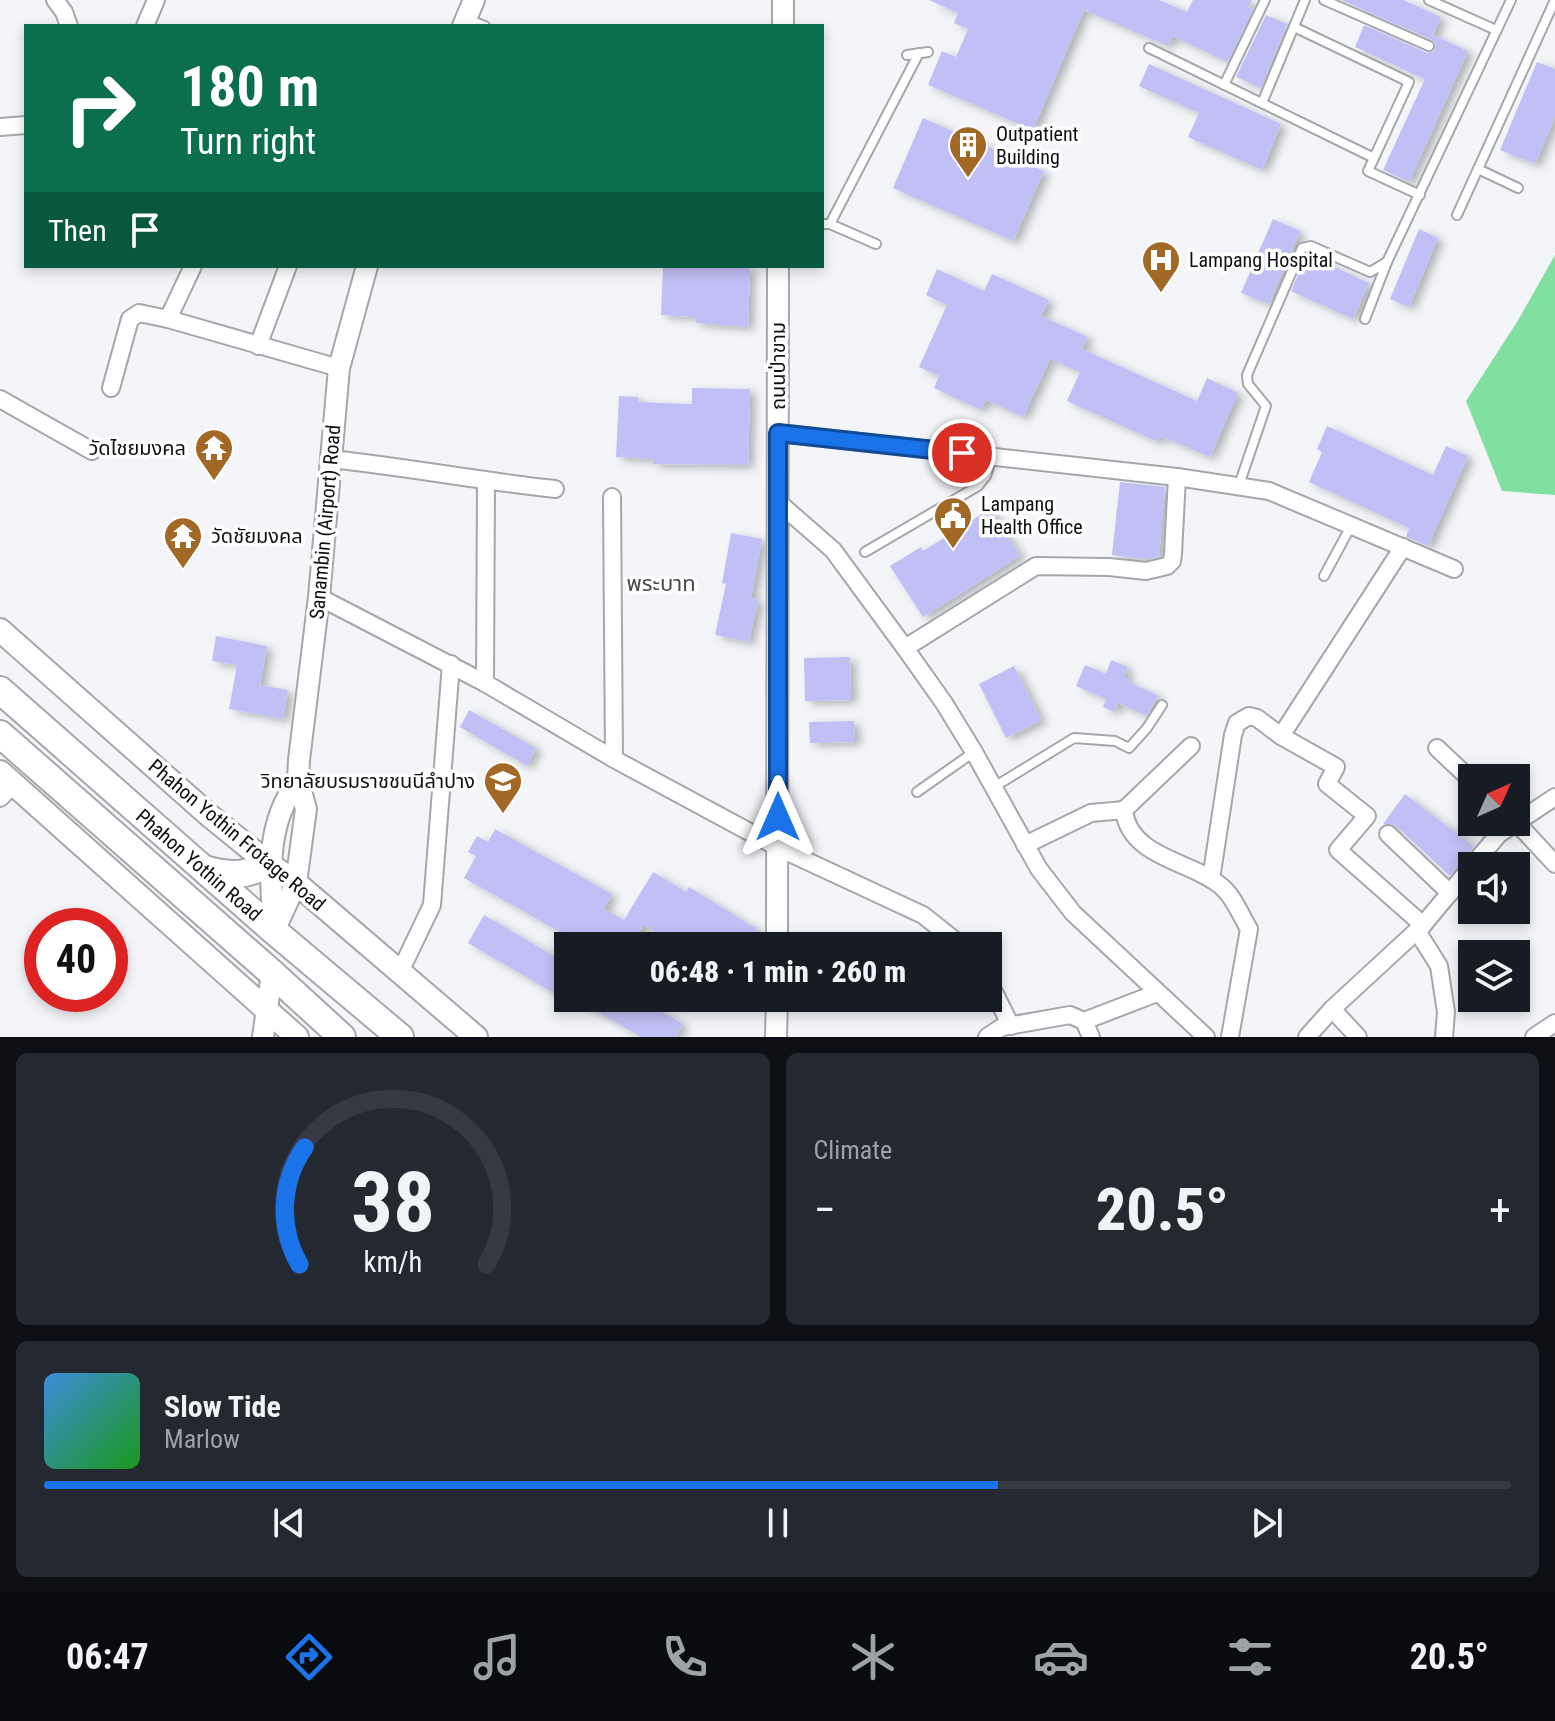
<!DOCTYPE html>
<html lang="en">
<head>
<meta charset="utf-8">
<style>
  body { margin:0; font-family:"Roboto Condensed","Noto Sans Thai",sans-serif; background:#242831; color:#f1f3f6; height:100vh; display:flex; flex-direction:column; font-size:30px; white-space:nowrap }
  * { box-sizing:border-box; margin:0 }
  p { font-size:26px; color:#9ea1a6 }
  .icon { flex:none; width:44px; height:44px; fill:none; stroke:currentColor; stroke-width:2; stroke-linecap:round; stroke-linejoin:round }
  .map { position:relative; height:1037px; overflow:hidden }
  .side { display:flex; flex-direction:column; gap:16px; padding:16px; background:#0d0f14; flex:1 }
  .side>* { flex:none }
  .hud { position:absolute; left:24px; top:24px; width:800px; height:244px; border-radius:0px; box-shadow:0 4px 12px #0003; background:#0b6e4f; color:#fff; overflow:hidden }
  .needle { width:52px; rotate:45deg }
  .buttons { position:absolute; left:1458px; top:764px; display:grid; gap:16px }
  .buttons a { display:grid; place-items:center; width:72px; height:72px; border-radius:0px; background:#171b24; box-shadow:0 4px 12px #0003; font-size:40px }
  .speed { position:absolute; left:24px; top:908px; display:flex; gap:16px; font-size:40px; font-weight:700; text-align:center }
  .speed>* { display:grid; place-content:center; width:104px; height:104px; border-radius:50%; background:#171b24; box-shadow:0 4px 12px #0003; line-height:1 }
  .speed .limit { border:12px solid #d22; background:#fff; color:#111 }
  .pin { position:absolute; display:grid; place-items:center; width:68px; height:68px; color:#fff; margin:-34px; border:4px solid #fff; border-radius:50%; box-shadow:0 2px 8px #0007 }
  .me { position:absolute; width:88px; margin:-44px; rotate:0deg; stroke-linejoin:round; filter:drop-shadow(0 0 6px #0008) }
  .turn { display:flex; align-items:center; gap:28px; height:168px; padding:0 24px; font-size:36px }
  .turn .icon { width:104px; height:104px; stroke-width:2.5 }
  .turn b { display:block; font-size:56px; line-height:68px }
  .then { display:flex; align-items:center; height:76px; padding:0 24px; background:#0003; gap:16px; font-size:30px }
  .big { font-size:60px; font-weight:800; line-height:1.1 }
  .side .widget { flex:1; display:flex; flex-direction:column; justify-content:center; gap:12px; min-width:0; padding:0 28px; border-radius:12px; background:#242831 }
  .side .dial { align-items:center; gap:0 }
  .dial svg { height:208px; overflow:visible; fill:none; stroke:#363941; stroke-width:7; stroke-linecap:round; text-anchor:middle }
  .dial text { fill:#f1f3f6; stroke:none }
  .song { display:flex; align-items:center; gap:24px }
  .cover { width:96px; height:96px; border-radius:12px; background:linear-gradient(135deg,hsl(210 70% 55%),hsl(120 70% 35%)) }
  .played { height:8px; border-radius:4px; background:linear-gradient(90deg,#1a73e8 65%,#363941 65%) }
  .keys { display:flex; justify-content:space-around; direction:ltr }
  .heat { display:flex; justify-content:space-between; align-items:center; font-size:44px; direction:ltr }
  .side .tiles { flex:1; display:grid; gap:16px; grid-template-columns:1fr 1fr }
  .widget:last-child { grid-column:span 2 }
  .trip { position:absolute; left:554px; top:932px; width:448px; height:80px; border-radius:0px; background:#171b24; box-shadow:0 4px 12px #0003; font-weight:800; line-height:80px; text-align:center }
  .dock { display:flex; height:128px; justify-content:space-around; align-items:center; background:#090b0e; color:#9ea1a6 }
  .dock .icon { width:56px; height:56px }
  .dock .on { color:#1a73e8 }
  .dock b { font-size:36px; color:#f1f3f6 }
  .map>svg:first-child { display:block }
</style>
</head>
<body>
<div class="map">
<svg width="1555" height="1037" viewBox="0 0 1555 1037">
  <defs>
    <filter id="shadow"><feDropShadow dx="6" dy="3.5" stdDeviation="4" flood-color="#0004"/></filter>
  </defs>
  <rect width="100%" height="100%" fill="#f3f5f9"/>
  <!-- forest -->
  <path fill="#81dfa2" d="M1555 255V495L1502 491 1466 401 1517 322Z"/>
  <!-- building -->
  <g fill="#c0c0f6" filter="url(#shadow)">
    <path d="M929 0H1159L1187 12 1193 0H1252L1248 7 1253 9 1228 62 1172 36 1168 46 1084 10 1033 130 928 85 942 51 956 57 968 29 954 23 958 13Z"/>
    <path d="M1341 0H1403L1441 17 1433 35 1468 51 1409 182 1383 170 1425 79 1355 47 1364 25 1427 53 1434 51 1436 44 1432 40Z"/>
    <path d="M1266 15 1287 24 1261 88 1236 77Z"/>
    <path d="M1537 62 1555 69V117L1535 164 1500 150Z"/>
    <path d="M1149 64 1281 124 1262 170 1188 137 1199 113 1139 86Z"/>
    <path d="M923 118 1044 171 1013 241 893 188Z"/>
    <path d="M1273 219 1300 231 1269 304 1241 293Z"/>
    <path d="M1419 229 1438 238 1409 307 1390 299Z"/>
    <path d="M1307 254 1369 283 1353 319 1291 291Z"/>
    <path d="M663 266H750L748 327 696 323V317L661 315Z"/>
    <path d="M937 269 984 291 992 274 1049 300 1041 316 1088 337 1082 349 1197 401 1207 378 1238 393 1210 457 1161 436 1158 442 1067 401 1080 372 1050 359 1023 417 986 400 981 410 934 388 939 376 919 367 947 305 926 295Z"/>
    <path d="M692 388 750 389 748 465 653 464 654 459 616 457 619 396 638 397V402L692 404Z"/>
    <path d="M1327 426 1433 475 1446 446 1468 456 1428 546 1406 537 1409 528 1309 482 1322 452 1317 449Z"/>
    <path d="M1120 482 1165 487 1159 557 1148 559 1112 555Z"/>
    <path d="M990 509 1020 556 923 617 890 566 921 547 923 551Z"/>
    <path d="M731 533 762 539 751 598 758 600 749 642 715 635 726 584 722 583Z"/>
    <path d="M216 636 267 646 260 685 288 690 283 719 229 709 237 665 212 661Z"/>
    <path d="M850 657 851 700 805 701 804 658Z"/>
    <path d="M1111 660 1128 667 1124 677 1129 679 1128 682 1158 695 1147 716 1118 703 1114 712 1103 707 1106 699 1076 686 1085 665 1106 674Z"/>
    <path d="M1014 666 1041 720 1006 738 979 684Z"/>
    <path d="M469 710 536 748 527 766 460 727Z"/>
    <path d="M854 721 855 742 810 743 809 722Z"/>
    <path d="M1405 794 1474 847 1450 876 1396 826 1383 824Z"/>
    <path d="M495 829 612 894 604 909 624 920 653 872 686 892 689 887 757 929 746 946H678L644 925 631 946H585L464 878 476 856 468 852 477 836 488 842Z"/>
    <path d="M484 915 568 964V983L560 997 468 943Z"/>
    <path d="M573 998H638L683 1024 676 1037H641Z"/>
  </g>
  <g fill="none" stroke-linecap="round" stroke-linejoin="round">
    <defs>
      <g id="service">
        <path d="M1324 0 1429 46"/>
        <path d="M1429 0 1496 30"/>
        <path d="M467 19 485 26"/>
        <path d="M1294 27 1409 82 1368 171 1420 195"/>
        <path d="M1149 48 1374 158"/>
        <path d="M907 55 928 52"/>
        <path d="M1224 85 1265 0"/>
        <path d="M1262 103 1305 0"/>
        <path d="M1478 169 1518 188"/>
        <path d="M1457 215 1555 0"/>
        <path d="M822 224H830L876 244"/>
        <path d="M830 224 919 53"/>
        <path d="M1365 319 1387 262 1511 0"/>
        <path d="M1239 485 1266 406 1248 384 1247 375 1302 248 1311 246 1370 272 1387 262"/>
        <path d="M865 552 978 486 986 476 992 457"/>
        <path d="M1324 576 1351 526"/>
        <path d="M994 787 1074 738 1115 741 1129 748 1147 728 1162 705"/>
        <path d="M917 792 974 752"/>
      </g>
      <g id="minor">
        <path d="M55 0 64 12 69 26"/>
        <path d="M145 26 156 0"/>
        <path d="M0 127 26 125"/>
        <path d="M168 319 193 266"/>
        <path d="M258 346 288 266"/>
        <path d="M111 388 130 319 139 313 168 319 339 368"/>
        <path d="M0 399 92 451"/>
        <path d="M778 433 1177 477 1269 491 1454 569"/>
        <path d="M331 459C406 467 480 481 555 489"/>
        <path d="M612 497 614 759"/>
        <path d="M778 502 833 550 905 648 944 703 974 752 1039 869 1073 913 1206 1037"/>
        <path d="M319 597 485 683 614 759 779 848 923 915 962 946"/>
        <path d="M905 648 1036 566 1109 567 1146 571 1167 566 1172 561 1173 554 1177 477"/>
        <path d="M485 683 486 482"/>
        <path d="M1281 736 1403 547"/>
        <path d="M1437 748 1472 781"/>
        <path d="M0 798 14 784"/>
        <path d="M1124 810 1191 746"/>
        <path d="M1516 822 1555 864"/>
        <path d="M1388 834 1450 893"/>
        <path d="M1025 845 1091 813 1124 810C1129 858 1193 861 1222 887 1234 897 1241 916 1249 929L1230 1037"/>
        <path d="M1472 866 1499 834 1555 797"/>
        <path d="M1211 879 1233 735 1237 723 1249 716 1257 718 1281 736 1336 767 1327 784 1367 816 1338 850 1423 925"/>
        <path d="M1417 931 1439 966 1446 1012 1444 1037"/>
        <path d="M399 974 432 905 451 664"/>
        <path d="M988 980 1011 1026"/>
        <path d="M1332 1009 1358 1037"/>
        <path d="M1084 1021 1091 1037"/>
        <path d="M987 1037 1002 1027 1070 1015 1084 1021 1157 993"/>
        <path d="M1307 1037 1332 1009 1423 925 1472 866"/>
        <path d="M1534 1037 1555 1023"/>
      </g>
      <g id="tertiary">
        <path d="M463 26 474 0"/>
        <path d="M783 26V0"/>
        <path d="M274 926C270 876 265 824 298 781"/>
        <path d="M274 931 296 883 306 809 298 781 299 760 319 597 339 368 367 266"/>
        <path d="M777 946 778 266"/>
        <path d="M263 1037 272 973"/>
        <path d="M776 1037 777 998"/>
      </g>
      <g id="secondary">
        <path d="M0 630 210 816 269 864 296 883 476 1037"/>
        <path d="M0 772 297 1037"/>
      </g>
      <g id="trunk">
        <path d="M0 690 274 931 400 1037"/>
        <path d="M0 734 272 973 342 1037"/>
        <path d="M204 869C231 876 243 877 269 864"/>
      </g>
    </defs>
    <!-- service casing -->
    <use href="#service" stroke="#a5a7ab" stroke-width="12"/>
    <!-- minor casing -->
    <use href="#minor" stroke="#a5a7ab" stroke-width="20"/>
    <!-- tertiary casing -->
    <use href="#tertiary" stroke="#a5a7ab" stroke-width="24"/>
    <!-- secondary casing -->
    <use href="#secondary" stroke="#a5a7ab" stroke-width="26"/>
    <!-- trunk casing -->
    <use href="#trunk" stroke="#a5a7ab" stroke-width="30"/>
    <!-- service -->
    <use href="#service" stroke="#fff" stroke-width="8"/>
    <!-- minor -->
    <use href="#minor" stroke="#fff" stroke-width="16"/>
    <!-- tertiary -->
    <use href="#tertiary" stroke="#fff" stroke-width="20"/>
    <!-- secondary -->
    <use href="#secondary" stroke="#fff" stroke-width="22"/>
    <!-- trunk -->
    <use href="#trunk" stroke="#fff" stroke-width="26"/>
  </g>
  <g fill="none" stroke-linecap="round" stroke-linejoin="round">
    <defs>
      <path id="route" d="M778 817V433L962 453"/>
    </defs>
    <!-- route casing -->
    <use href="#route" stroke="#114b97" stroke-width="20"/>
    <!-- route -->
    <use href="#route" stroke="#1a73e8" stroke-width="14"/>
  </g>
  <!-- icons -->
  <defs>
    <symbol id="building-pin" viewBox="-11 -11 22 30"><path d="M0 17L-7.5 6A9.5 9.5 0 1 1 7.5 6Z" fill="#a26926" stroke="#fff"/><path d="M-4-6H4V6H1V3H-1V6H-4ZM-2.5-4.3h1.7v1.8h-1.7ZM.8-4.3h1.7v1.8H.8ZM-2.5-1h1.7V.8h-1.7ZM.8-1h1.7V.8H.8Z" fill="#fff"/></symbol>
    <symbol id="hospital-pin" viewBox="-11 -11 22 30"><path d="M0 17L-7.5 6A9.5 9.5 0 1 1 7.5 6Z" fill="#a26926" stroke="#fff"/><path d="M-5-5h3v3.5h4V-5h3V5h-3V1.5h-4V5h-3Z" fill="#fff"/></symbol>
    <symbol id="temple-pin" viewBox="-11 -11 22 30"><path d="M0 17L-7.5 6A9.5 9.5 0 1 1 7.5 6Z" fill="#a26926" stroke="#fff"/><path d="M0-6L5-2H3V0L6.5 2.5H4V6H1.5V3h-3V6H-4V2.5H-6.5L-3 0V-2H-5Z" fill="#fff"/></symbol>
    <symbol id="civic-pin" viewBox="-11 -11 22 30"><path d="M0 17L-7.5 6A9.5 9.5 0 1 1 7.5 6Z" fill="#a26926" stroke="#fff"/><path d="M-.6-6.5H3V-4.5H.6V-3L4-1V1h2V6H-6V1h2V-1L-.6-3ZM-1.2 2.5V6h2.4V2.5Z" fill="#fff"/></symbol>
    <symbol id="university-pin" viewBox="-11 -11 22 30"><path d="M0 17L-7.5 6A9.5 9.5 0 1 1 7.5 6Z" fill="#a26926" stroke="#fff"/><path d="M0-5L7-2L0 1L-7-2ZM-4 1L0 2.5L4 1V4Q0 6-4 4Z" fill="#fff"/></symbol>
  </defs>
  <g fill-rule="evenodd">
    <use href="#building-pin" x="946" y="123" width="44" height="60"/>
    <use href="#hospital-pin" x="1139" y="238" width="44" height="60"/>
    <use href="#temple-pin" x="192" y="426" width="44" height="60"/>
    <use href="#civic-pin" x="931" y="494" width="44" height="60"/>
    <use href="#temple-pin" x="161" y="514" width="44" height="60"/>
    <use href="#university-pin" x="481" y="759" width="44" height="60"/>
  </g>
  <g text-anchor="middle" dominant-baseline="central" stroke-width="7" stroke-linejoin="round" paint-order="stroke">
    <!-- poi labels -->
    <g font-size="20" fill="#0e0f10" stroke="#fff" text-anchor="start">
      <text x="996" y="134">Outpatient<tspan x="996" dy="23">Building</tspan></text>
      <text x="1189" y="260">Lampang Hospital</text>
      <text x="186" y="448" text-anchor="end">วัดไชยมงคล</text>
      <text x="981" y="504">Lampang<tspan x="981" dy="23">Health Office</tspan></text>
      <text x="211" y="536">วัดชัยมงคล</text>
      <text x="475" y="781" text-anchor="end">วิทยาลัยบรมราชชนนีลำปาง</text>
    </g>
    <!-- street labels -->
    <g font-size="20" fill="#0e0f10" stroke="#fff">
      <text transform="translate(778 366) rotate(-90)">ถนนป่าขาม</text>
      <text transform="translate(325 522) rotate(-85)">Sanambin (Airport) Road</text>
      <text transform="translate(237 835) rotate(40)">Phahon Yothin Frotage Road</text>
      <text transform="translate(199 865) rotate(41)">Phahon Yothin Road</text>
    </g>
    <!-- neighbourhood labels -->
    <g font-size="22" fill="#46484b" stroke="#fff">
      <text x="661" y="583">พระบาท</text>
    </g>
  </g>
</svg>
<div class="buttons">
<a><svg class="needle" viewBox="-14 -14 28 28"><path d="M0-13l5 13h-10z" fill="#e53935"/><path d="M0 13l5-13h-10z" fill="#9ea1a6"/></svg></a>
<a><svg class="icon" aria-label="sound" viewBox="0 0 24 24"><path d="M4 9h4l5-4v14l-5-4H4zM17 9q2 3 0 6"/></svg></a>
<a><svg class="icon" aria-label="layers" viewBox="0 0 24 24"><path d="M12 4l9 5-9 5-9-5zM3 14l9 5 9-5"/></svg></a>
</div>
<div class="speed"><div class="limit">40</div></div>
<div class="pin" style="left:962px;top:453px;background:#d93025"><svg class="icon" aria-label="arrive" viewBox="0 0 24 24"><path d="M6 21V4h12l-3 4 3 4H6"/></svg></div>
<svg class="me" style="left:778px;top:817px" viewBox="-20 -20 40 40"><path d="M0-17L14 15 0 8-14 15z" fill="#1a73e8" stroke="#fff" stroke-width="4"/></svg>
<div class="trip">06:48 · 1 min · 260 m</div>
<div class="hud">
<div class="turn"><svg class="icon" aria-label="right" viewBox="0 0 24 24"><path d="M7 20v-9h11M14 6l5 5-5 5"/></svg><div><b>180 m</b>Turn right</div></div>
<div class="then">Then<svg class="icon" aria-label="arrive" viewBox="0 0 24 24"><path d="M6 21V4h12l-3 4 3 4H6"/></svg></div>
</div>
</div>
<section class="side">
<div class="tiles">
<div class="widget dial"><svg viewBox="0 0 100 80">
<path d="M14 69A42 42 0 1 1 86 69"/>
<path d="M14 69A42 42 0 0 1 16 24" stroke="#1a73e8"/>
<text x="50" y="56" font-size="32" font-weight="700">38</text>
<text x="50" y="72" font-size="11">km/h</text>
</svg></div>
<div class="widget"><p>Climate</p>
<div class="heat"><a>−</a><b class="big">20.5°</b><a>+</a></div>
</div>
<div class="widget">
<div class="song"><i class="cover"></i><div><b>Slow Tide</b><p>Marlow</p></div></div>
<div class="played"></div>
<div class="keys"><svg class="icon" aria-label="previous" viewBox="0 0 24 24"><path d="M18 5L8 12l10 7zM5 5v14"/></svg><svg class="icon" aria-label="pause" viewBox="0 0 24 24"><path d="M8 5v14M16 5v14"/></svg><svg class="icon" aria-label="next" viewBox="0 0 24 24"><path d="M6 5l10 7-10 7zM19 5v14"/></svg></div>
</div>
</div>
</section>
<nav class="dock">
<b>06:47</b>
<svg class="icon on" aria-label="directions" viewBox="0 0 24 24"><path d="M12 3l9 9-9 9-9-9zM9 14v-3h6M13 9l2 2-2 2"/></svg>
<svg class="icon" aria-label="music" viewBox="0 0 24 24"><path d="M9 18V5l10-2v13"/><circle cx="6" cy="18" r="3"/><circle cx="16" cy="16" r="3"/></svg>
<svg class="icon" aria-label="phone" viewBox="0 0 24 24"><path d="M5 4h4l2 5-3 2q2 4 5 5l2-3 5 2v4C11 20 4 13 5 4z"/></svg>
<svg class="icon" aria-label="climate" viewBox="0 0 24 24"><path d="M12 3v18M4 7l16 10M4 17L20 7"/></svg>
<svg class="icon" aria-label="car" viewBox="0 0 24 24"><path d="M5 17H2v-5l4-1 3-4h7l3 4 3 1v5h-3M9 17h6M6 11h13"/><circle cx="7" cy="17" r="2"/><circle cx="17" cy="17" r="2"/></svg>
<svg class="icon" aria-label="filters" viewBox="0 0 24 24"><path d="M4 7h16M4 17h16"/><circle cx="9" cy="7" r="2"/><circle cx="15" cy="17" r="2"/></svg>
<b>20.5°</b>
</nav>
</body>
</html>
